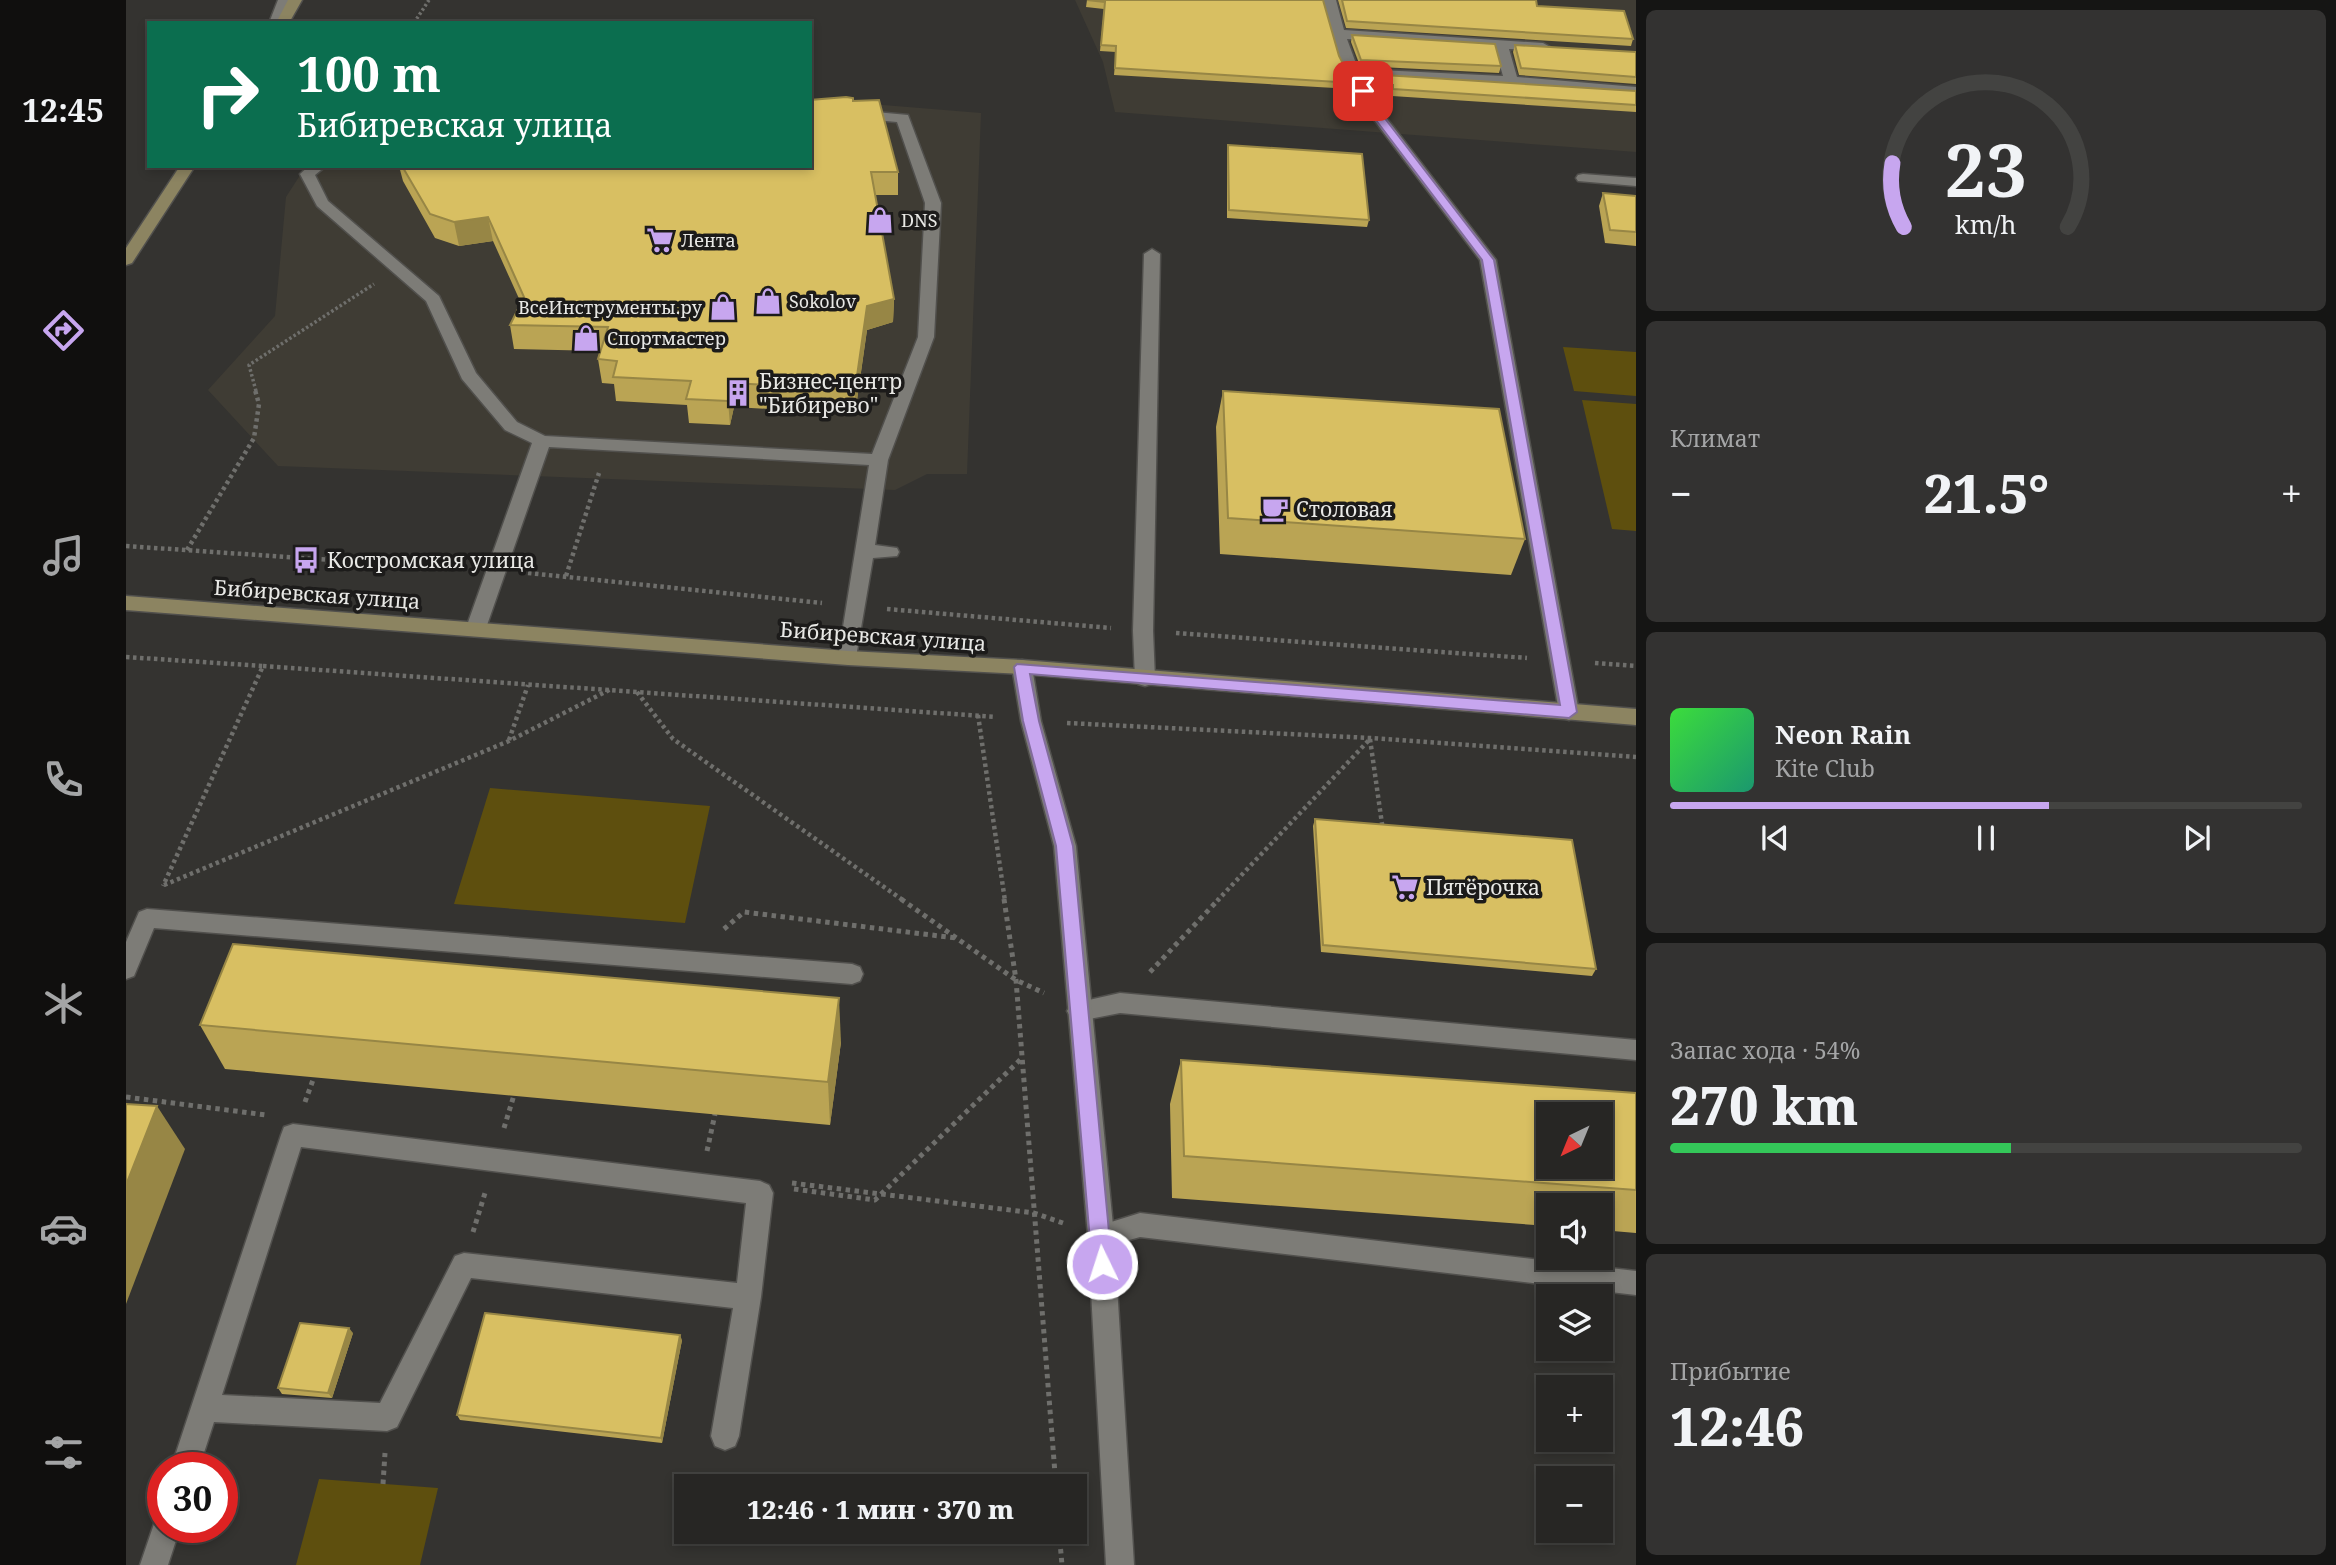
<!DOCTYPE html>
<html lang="ru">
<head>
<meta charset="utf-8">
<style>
  body { margin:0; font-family:"Noto Serif",serif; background:#333231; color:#f1f3f6; height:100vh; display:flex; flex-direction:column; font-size:26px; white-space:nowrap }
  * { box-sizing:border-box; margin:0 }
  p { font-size:23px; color:#a4a5a6 }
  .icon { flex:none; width:38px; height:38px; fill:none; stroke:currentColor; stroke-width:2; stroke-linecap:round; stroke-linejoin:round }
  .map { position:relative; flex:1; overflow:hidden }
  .drawer { display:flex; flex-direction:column; gap:10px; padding:10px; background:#151514; width:700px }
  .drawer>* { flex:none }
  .guide { position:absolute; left:21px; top:21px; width:665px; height:147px; border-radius:0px; box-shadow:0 4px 10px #0003,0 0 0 2px #434341; background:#0b6e4f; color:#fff; overflow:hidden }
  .needle { width:46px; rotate:223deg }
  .buttons { position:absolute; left:1410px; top:1102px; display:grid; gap:14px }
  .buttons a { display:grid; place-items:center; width:77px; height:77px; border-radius:0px; background:#272624; box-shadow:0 4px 10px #0003,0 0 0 2px #434341; font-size:35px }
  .speed { position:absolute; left:21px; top:1452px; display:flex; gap:14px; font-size:35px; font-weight:700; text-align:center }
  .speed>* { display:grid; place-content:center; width:91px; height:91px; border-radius:50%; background:#272624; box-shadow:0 4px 10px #0003,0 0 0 2px #434341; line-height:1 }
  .speed .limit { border:10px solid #d22; background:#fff; color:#111 }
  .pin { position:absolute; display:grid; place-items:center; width:60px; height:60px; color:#fff; margin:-30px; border-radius:14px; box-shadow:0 4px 10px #0006 }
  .me { position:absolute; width:77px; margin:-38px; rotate:356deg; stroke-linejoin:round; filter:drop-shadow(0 0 5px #0008) }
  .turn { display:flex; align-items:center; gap:24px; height:147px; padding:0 35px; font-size:32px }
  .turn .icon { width:91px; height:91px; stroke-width:2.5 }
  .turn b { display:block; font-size:49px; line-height:60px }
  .big { font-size:52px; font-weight:800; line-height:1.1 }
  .drawer .tile { flex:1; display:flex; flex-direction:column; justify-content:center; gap:10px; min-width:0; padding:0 24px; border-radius:10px; background:#333231 }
  .drawer .dial { align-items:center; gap:0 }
  .dial svg { height:182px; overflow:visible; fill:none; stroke:#434341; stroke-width:7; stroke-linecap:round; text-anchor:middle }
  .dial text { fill:#f1f3f6; stroke:none }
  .song { display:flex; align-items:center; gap:21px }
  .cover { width:84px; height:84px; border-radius:10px; background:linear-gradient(135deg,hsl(120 70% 55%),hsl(160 70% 35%)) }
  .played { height:7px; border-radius:4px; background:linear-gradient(90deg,#c7a6ef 60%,#434341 60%) }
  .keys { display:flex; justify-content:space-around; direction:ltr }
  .heat { display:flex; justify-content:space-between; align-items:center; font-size:38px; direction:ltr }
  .charge { height:10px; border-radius:5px; background:linear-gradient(90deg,#34c759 54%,#434341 0) }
  .trip { position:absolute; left:548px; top:1474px; width:413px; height:70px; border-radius:0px; background:#272624; box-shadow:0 4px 10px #0003,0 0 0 2px #434341; font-weight:800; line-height:70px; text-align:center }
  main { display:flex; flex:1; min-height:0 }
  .tabs { display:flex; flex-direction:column; width:126px; justify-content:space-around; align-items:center; background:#100f0e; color:#a4a5a6 }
  .tabs .icon { width:49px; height:49px }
  .tabs .selected { color:#c7a6ef }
  .tabs b { font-size:32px; color:#f1f3f6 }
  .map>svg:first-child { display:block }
</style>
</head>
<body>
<main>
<nav class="tabs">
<b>12:45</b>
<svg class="icon selected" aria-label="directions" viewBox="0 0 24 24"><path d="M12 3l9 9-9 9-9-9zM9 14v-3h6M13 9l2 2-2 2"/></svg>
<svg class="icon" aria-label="music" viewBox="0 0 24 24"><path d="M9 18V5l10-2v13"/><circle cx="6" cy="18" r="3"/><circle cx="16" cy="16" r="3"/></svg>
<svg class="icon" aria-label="phone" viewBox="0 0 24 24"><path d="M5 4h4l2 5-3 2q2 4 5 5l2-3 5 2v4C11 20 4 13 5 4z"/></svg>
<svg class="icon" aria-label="climate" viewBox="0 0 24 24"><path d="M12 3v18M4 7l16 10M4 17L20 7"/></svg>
<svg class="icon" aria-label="car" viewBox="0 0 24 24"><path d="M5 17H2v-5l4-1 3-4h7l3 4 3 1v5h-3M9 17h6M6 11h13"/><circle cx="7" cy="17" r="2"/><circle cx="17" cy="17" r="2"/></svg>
<svg class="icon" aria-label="filters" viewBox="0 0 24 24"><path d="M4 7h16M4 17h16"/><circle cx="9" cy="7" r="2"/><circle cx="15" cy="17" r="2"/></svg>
</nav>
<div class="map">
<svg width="1510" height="1565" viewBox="0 0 1510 1565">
  <rect width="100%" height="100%" fill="#343330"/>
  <!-- built -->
  <g fill="#3f3c34">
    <path d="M949 0H1510V152L989 112 977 62Z"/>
    <path d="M684 99 855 113 841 474H801L769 490 152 466 82 390 149 316 160 197 180 166H684Z"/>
  </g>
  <!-- green -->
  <g fill="#5e4f0e">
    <path d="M1437 347 1510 352V396L1448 391Z"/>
    <path d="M1456 400 1510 404V531L1486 529Z"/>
    <path d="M364 788 584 806 559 923 328 904Z"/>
    <path d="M193 1479 312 1488 294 1565H170Z"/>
  </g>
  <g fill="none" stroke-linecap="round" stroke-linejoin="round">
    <defs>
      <g id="lane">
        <path d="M1196 0H1210L1218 30 1417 43 1424 47 1422 50 1383 49 1391 77 1510 87V95L1236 78 1252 107 1370 260 1453 712 1450 717 1443 720 1436 717 1433 712 1354 260 1239 108 1214 62ZM1221 39 1369 48 1377 76 1232 69Z"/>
        <path d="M684 106 782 115 815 203 808 337 762 460 749 545 771 548 773 552 771 556 747 558 729 663H715L712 658 743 465 423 447 360 628 357 633H343L340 628 406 443 379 430 336 379 300 301 191 206 174 174 183 166H200L189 175 202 201 313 296 350 373 391 422 419 436 746 454 792 337 799 203 771 122 684 114Z"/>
        <path d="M1457 174 1510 178V186L1452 181 1450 178 1452 175Z"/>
        <path d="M1026 249 1034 254 1027 631 1029 679 1026 684 1019 686 1012 684 1009 679 1007 631 1018 254Z"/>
        <path d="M21 909 726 964 734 967 737 974 734 981 726 984 28 928 8 976 0 979V942L13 912Z"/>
        <path d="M994 993 1510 1040V1060L994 1013 953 1021 945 1018 941 1011 945 1004Z"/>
        <path d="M167 1124 634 1181 643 1185 647 1193 635 1297 613 1436 609 1446 599 1450 589 1446 585 1436 607 1308 345 1278 271 1427 261 1431 88 1422 73 1468H45L155 1135 158 1127ZM175 1147 620 1203 611 1283 338 1253 329 1256 254 1403 96 1395Z"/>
        <path d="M1014 1213 1510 1271V1295L1014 1237 975 1248 966 1244 962 1236 966 1228Z"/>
        <path d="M37 1515V1528H54L42 1565H14L30 1518Z"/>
      </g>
      <g id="street">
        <path d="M152 0H166L157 23H143Z"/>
        <path d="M896 660 903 662 906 667 915 721 950 846 988 1236 1008 1565H980L962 1236 928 846 895 721 886 667 889 662Z"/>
      </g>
      <g id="secondary">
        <path d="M162 0H176L163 23H150Z"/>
        <path d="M54 166H69L6 263 0 265V248Z"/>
        <path d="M0 596 722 651 896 660 1510 709V725L896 674 722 665 0 610Z"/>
      </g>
    </defs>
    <!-- lane casing -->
    <use href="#lane" stroke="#51504d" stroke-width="3"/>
    <!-- street casing -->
    <use href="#street" stroke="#51504d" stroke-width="3"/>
    <!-- secondary casing -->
    <use href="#secondary" stroke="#51504d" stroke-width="3"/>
    <!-- path-far2 -->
    <g stroke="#6f6f6c" stroke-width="3.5" stroke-dasharray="2.5 2.5" stroke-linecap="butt">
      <path d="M288 23 303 0"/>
      <path d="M130 391 123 365 248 284"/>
    </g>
    <!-- path-far1 -->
    <g stroke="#6f6f6c" stroke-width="4.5" stroke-dasharray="3.5 3.5" stroke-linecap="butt">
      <path d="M0 546 337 569"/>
      <path d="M61 550 128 438 133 404 129 390"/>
      <path d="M402 573 696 603"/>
      <path d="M440 576 473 473"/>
      <path d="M761 609 985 628"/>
      <path d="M1050 633 1401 658"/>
      <path d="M0 657 137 666 37 886"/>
      <path d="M1469 663 1510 666"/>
      <path d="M137 666 870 717"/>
      <path d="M511 692 547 739 778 901"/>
      <path d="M852 715 879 901"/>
      <path d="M941 723 1244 738 1510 757"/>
      <path d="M1244 739 1257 831"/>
      <path d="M383 740 402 685"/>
      <path d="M38 885 383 741 485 689"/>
      <path d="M1091 901 1244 739"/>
    </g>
    <!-- path -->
    <g stroke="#6f6f6c" stroke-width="5" stroke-dasharray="4.5 4.5" stroke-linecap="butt">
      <path d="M775 899 890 980 918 993"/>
      <path d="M878 899 890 980 930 1486"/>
      <path d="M598 929 618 912 830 938"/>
      <path d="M1024 972 1093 899"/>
      <path d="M0 1097 140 1115"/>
      <path d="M179 1102 188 1077"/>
      <path d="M378 1128 388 1095"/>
      <path d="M581 1151 589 1114"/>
      <path d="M666 1183 908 1213 937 1223"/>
      <path d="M668 1189 749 1200 896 1058"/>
      <path d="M347 1232 359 1193"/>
      <path d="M257 1484 259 1453"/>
      <path d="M933 1531 936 1565"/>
    </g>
    <!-- lane -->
    <use href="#lane" fill="#7d7c77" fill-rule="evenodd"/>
    <!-- street -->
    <use href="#street" fill="#7d7c77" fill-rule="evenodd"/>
    <!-- secondary -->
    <use href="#secondary" fill="#8c8461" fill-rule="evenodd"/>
  </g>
  <!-- wall -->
  <g fill="#baa454">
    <path d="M961 0H1197L1213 56 1227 83 1226 89 988 75 990 52 974 51 978 9 960 7Z"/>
    <path d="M1212 0H1410L1411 6 1507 39 1505 46 1220 28Z"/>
    <path d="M1226 35 1375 66 1373 73 1234 66 1225 42Z"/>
    <path d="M1389 45 1510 52V84L1393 75 1387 52Z"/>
    <path d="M1242 74 1510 91V112L1266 96 1265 92 1246 91 1241 81Z"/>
    <path d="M727 101 772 172V195H749L768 299 767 322 741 330 729 414 608 407 604 425 563 423 561 405 490 401 488 384 476 383 472 359 475 351 388 349 384 325 395 303 367 241 333 246 309 238 277 181 273 166Z"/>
    <path d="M1102 145 1243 220 1241 227 1101 218V152Z"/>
    <path d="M1477 193 1510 196V246L1479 243 1473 206Z"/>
    <path d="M1097 391 1399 539 1385 575 1094 554 1090 427Z"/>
    <path d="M1189 819 1470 969 1466 976 1195 952 1187 826Z"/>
    <path d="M74 1025 715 1042 704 1125 99 1069Z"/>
    <path d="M1055 1060 1510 1093V1233L1475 1230V1206H1423V1226L1046 1198 1044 1104Z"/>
    <path d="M227 1333 206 1398 156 1394 152 1388Z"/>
    <path d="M556 1340 536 1443 334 1420 331 1415Z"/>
  </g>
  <!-- shaded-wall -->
  <g fill="#978645">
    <path d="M362 217 367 241 333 246 328 222Z"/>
    <path d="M768 299 767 322 741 330 729 414V390L741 306Z"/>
    <path d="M606 383 608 407 604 425 602 401Z"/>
    <path d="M713 998 715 1042 704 1125 702 1082Z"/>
    <path d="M31 1106 59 1149 0 1304V1185Z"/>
    <path d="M223 1328 227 1333 206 1398 202 1393Z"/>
    <path d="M554 1335 556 1340 536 1443 535 1438Z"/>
  </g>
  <!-- building -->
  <g fill="#d8bf62" stroke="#978645" stroke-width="2" fill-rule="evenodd">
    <path d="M961 0H1197L1213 56 1227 83 989 68 990 46 975 45 979 2Z"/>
    <path d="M1216 0H1410L1411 6 1498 11 1507 39 1221 21Z"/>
    <path d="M1226 35 1369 44 1375 66 1235 60Z"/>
    <path d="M1389 45 1510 52V77L1395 68Z"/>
    <path d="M1242 74 1510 91V105L1267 89V85L1248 84Z"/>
    <path d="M720 97 727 98V101L753 100 772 172H745L768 299 741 306 729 390 606 383 602 401 560 399 565 381 487 377 491 361 472 359 482 327 384 325 398 297 362 217 328 222 304 214 276 166H684V100Z"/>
    <path d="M1102 145 1236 154 1243 220 1103 210Z"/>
    <path d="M1477 193 1510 196V232L1484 230Z"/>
    <path d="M1097 391 1373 409 1399 539 1102 518Z"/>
    <path d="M1189 819 1446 840 1470 969 1197 945Z"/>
    <path d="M107 944 713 998 702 1082 74 1025Z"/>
    <path d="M1055 1060 1510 1093V1190L1058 1156ZM1423 1115H1475V1167H1423Z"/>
    <path d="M0 1104 31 1106 0 1185Z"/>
    <path d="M359 1313 554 1335 535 1438 331 1415Z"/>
    <path d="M174 1323 223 1328 202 1393 152 1388Z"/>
  </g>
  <!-- route -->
  <path fill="#c7a6ef" stroke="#816c9b" stroke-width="2" d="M1237 87 1241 88 1251 108 1368 260 1451 712 1443 718 904 674 913 721 947 846 986 1264 983 1270 976 1273 969 1270 966 1264 930 846 897 721 888 667 891 664 1434 705 1356 260 1243 111 1232 91Z"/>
  <!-- icons -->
  <defs>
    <symbol id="shop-bare" viewBox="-9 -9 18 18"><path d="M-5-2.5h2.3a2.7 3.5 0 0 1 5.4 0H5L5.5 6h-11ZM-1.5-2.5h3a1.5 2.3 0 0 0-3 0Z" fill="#c7a6ef" stroke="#1c1b1a" stroke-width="2.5" paint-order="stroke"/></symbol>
    <symbol id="supermarket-bare" viewBox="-9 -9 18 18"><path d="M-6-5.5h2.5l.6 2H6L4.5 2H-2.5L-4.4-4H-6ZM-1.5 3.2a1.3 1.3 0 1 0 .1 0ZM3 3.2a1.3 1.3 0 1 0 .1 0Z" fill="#c7a6ef" stroke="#1c1b1a" stroke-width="2.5" paint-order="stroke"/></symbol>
    <symbol id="building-bare" viewBox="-9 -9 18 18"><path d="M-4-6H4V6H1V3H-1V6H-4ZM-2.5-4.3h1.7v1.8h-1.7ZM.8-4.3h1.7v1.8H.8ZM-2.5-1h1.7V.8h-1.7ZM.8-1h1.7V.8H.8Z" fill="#c7a6ef" stroke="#1c1b1a" stroke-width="2.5" paint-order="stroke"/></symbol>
    <symbol id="cafe-bare" viewBox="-9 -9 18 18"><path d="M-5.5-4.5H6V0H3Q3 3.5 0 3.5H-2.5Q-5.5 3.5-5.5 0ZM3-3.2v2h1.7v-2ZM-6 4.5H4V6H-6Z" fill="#c7a6ef" stroke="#1c1b1a" stroke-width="2.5" paint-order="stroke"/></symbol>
    <symbol id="bus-bare" viewBox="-9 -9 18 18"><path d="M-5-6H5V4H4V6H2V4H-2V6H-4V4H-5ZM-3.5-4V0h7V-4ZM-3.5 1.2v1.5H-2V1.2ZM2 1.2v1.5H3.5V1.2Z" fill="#c7a6ef" stroke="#1c1b1a" stroke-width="2.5" paint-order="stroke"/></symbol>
  </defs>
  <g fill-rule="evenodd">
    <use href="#shop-bare" x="735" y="201" width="38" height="38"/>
    <use href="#supermarket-bare" x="515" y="221" width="38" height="38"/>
    <use href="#shop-bare" x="623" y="282" width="38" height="38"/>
    <use href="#shop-bare" x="578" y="288" width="38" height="38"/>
    <use href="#shop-bare" x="441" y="319" width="38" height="38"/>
    <use href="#building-bare" x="593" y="374" width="38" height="38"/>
    <use href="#cafe-bare" x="1130" y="490" width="38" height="38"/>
    <use href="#bus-bare" x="161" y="541" width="38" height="38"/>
    <use href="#supermarket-bare" x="1260" y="868" width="38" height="38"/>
  </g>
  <g text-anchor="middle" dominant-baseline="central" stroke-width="7" stroke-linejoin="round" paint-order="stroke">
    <!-- far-poi labels -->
    <g font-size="18" fill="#e8e8e5" stroke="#1c1b1a" text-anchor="start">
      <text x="775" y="220">DNS</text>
      <text x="555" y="240">Лента</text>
      <text x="663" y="301">Sokolov</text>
      <text x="576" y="307" text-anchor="end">ВсеИнструменты.ру</text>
      <text x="481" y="338">Спортмастер</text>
    </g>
    <!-- poi labels -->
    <g font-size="21" fill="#e8e8e5" stroke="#1c1b1a" text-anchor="start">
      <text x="633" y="381">Бизнес-центр<tspan x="633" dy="24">"Бибирево"</tspan></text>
      <text x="1170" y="509">Столовая</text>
      <text x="201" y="560">Костромская улица</text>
      <text x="1300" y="887">Пятёрочка</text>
    </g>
    <!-- street labels -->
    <g font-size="21" fill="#e8e8e5" stroke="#1c1b1a">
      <text transform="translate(191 594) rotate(4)">Бибиревская улица</text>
      <text transform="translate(757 636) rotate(4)">Бибиревская улица</text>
    </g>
  </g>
</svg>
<div class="buttons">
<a><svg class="needle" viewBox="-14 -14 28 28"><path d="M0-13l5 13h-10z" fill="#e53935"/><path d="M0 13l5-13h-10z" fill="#a4a5a6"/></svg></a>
<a><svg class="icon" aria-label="sound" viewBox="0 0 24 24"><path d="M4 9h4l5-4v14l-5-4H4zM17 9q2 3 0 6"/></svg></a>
<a><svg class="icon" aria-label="layers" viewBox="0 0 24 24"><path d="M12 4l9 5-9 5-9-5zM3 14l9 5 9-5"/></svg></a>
<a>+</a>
<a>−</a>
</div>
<div class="speed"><div class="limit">30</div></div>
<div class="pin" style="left:1237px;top:91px;background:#d93025"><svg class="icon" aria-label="arrive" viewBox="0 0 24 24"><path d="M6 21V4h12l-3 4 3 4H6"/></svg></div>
<svg class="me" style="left:976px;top:1264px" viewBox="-20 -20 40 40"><circle r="17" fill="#c7a6ef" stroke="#fff" stroke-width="3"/><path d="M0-11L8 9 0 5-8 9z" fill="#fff"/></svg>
<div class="trip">12:46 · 1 мин · 370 m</div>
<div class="guide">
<div class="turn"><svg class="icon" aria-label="right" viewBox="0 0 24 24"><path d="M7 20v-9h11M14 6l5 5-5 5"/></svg><div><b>100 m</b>Бибиревская улица</div></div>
</div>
</div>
<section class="drawer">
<div class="tile dial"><svg viewBox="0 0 100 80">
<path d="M14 69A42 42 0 1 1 86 69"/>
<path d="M14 69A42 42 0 0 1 9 41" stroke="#c7a6ef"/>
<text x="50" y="56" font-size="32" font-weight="700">23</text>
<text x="50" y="72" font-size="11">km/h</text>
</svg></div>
<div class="tile"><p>Климат</p>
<div class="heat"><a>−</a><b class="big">21.5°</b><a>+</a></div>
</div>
<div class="tile">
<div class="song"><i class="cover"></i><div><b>Neon Rain</b><p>Kite Club</p></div></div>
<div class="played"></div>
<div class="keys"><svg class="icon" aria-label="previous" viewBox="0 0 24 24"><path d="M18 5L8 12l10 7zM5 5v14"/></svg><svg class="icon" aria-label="pause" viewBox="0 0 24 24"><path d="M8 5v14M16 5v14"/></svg><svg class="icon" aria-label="next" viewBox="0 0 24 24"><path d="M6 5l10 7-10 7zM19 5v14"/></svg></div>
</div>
<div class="tile"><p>Запас хода · 54%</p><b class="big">270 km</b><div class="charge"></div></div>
<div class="tile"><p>Прибытие</p><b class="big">12:46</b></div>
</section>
</main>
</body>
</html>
